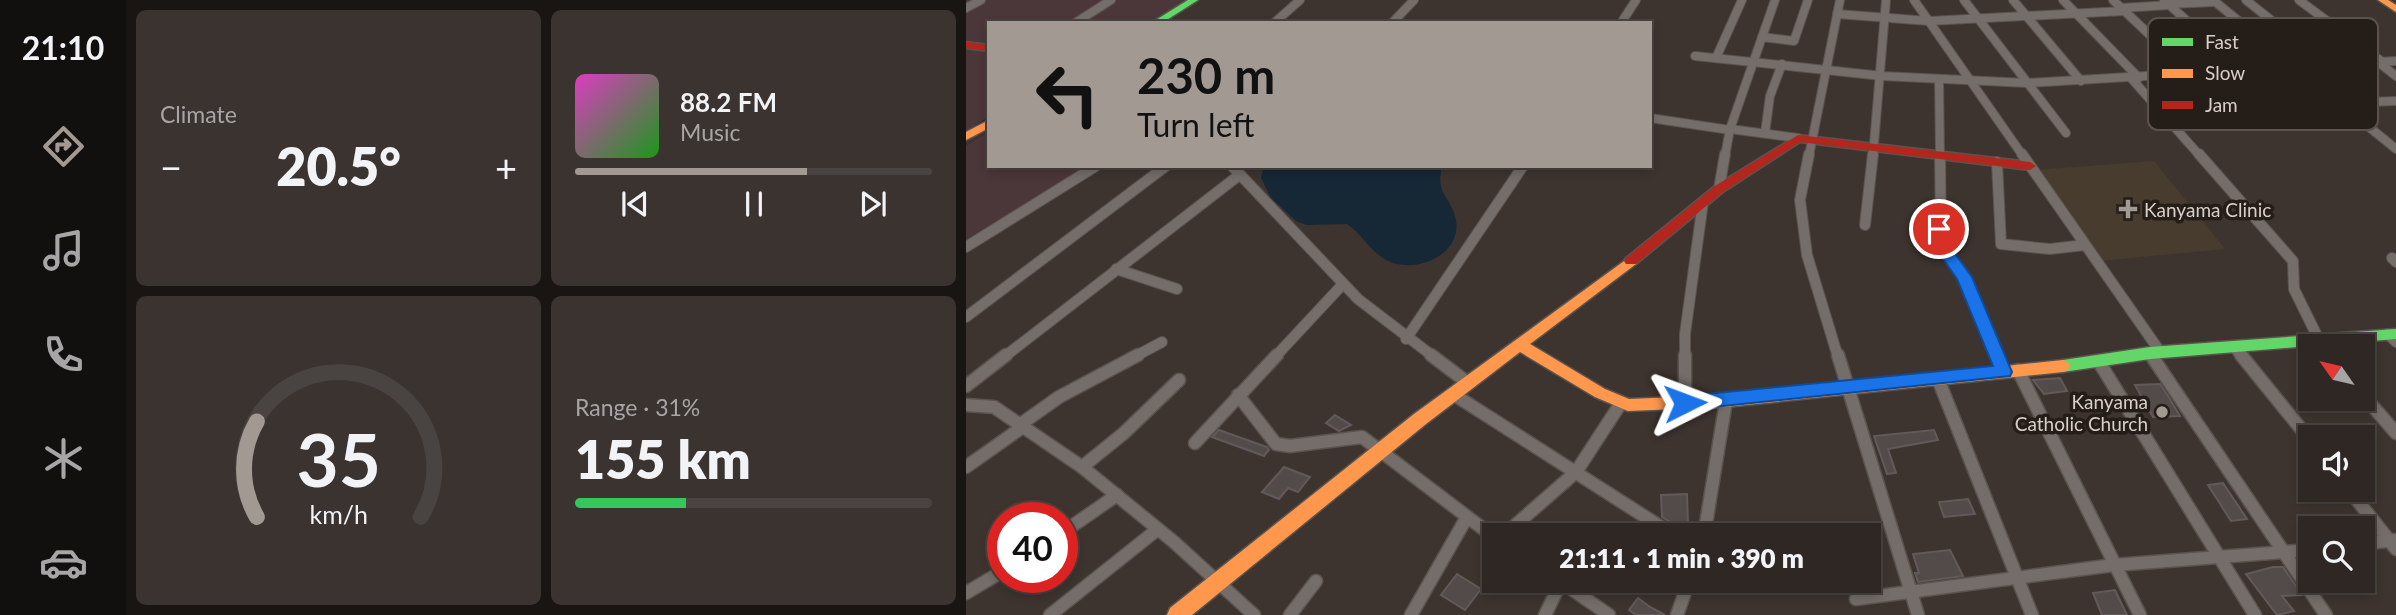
<!DOCTYPE html>
<html lang="en">
<head>
<meta charset="utf-8">
<style>
  body { margin:0; font-family:Lato,sans-serif; background:#3a3330; color:#f1f3f6; height:100vh; display:flex; flex-direction:column; font-size:26px; white-space:nowrap }
  * { box-sizing:border-box; margin:0 }
  p { font-size:23px; color:#a7a5a6 }
  .icon { flex:none; width:38px; height:38px; fill:none; stroke:currentColor; stroke-width:2; stroke-linecap:round; stroke-linejoin:round }
  .map { position:relative; flex:1; overflow:hidden }
  .details { display:flex; flex-direction:column; gap:10px; padding:10px; background:#191513; width:840px }
  .details>* { flex:none }
  .banner { position:absolute; left:21px; top:21px; width:665px; height:147px; border-radius:0px; box-shadow:0 4px 10px #0003,0 0 0 2px #494441; background:#a29993; color:#111; overflow:hidden }
  .needle { width:46px; rotate:304deg }
  .buttons { position:absolute; left:1332px; top:334px; display:grid; gap:14px }
  .buttons a { display:grid; place-items:center; width:77px; height:77px; border-radius:0px; background:#2e2723; box-shadow:0 4px 10px #0003,0 0 0 2px #494441; font-size:35px }
  .speed { position:absolute; left:21px; top:502px; display:flex; gap:14px; font-size:35px; font-weight:700; text-align:center }
  .speed>* { display:grid; place-content:center; width:91px; height:91px; border-radius:50%; background:#2e2723; box-shadow:0 4px 10px #0003,0 0 0 2px #494441; line-height:1 }
  .speed .limit { border:10px solid #d22; background:#fff; color:#111 }
  .pin { position:absolute; display:grid; place-items:center; width:60px; height:60px; color:#fff; margin:-30px; border:4px solid #fff; border-radius:50%; box-shadow:0 2px 7px #0007 }
  .me { position:absolute; width:77px; margin:-38px; rotate:87deg; stroke-linejoin:round; filter:drop-shadow(0 0 5px #0008) }
  .turn { display:flex; align-items:center; gap:24px; height:147px; padding:0 35px; font-size:32px }
  .turn .icon { width:91px; height:91px; stroke-width:2.5 }
  .turn b { display:block; font-size:49px; line-height:60px }
  .big { font-size:52px; font-weight:800; line-height:1.1 }
  .details .tile { flex:1; display:flex; flex-direction:column; justify-content:center; gap:10px; min-width:0; padding:0 24px; border-radius:10px; background:#3a3330 }
  .details .dial { align-items:center; gap:0 }
  .dial svg { height:182px; overflow:visible; fill:none; stroke:#494441; stroke-width:7; stroke-linecap:round; text-anchor:middle }
  .dial text { fill:#f1f3f6; stroke:none }
  .song { display:flex; align-items:center; gap:21px }
  .cover { width:84px; height:84px; border-radius:10px; background:linear-gradient(135deg,hsl(310 70% 55%),hsl(120 70% 35%)) }
  .played { height:7px; border-radius:4px; background:linear-gradient(90deg,#a29993 65%,#494441 65%) }
  .keys { display:flex; justify-content:space-around; direction:ltr }
  .heat { display:flex; justify-content:space-between; align-items:center; font-size:38px; direction:ltr }
  .charge { height:10px; border-radius:5px; background:linear-gradient(90deg,#34c759 31%,#494441 0) }
  .details .tiles { flex:1; display:grid; gap:10px; grid-template-columns:repeat(2,1fr) }
  .trip { position:absolute; left:516px; top:523px; width:399px; height:70px; border-radius:0px; background:#2e2723; box-shadow:0 4px 10px #0003,0 0 0 2px #494441; font-weight:800; line-height:70px; text-align:center }
  main { display:flex; flex:1; min-height:0 }
  .dock { display:flex; flex-direction:column; width:126px; justify-content:space-around; align-items:center; background:#12100e; color:#a7a5a6 }
  .dock .icon { width:49px; height:49px }
  .dock .selected { color:#a29993 }
  .dock b { font-size:32px; color:#f1f3f6 }
  .map>svg:first-child { display:block }
</style>
</head>
<body>
<main>
<nav class="dock">
<b>21:10</b>
<svg class="icon selected" aria-label="directions" viewBox="0 0 24 24"><path d="M12 3l9 9-9 9-9-9zM9 14v-3h6M13 9l2 2-2 2"/></svg>
<svg class="icon" aria-label="music" viewBox="0 0 24 24"><path d="M9 18V5l10-2v13"/><circle cx="6" cy="18" r="3"/><circle cx="16" cy="16" r="3"/></svg>
<svg class="icon" aria-label="phone" viewBox="0 0 24 24"><path d="M5 4h4l2 5-3 2q2 4 5 5l2-3 5 2v4C11 20 4 13 5 4z"/></svg>
<svg class="icon" aria-label="climate" viewBox="0 0 24 24"><path d="M12 3v18M4 7l16 10M4 17L20 7"/></svg>
<svg class="icon" aria-label="car" viewBox="0 0 24 24"><path d="M5 17H2v-5l4-1 3-4h7l3 4 3 1v5h-3M9 17h6M6 11h13"/><circle cx="7" cy="17" r="2"/><circle cx="17" cy="17" r="2"/></svg>
</nav>
<section class="details">
<div class="tiles">
<div class="tile"><p>Climate</p>
<div class="heat"><a>−</a><b class="big">20.5°</b><a>+</a></div>
</div>
<div class="tile">
<div class="song"><i class="cover"></i><div><b>88.2 FM</b><p>Music</p></div></div>
<div class="played"></div>
<div class="keys"><svg class="icon" aria-label="previous" viewBox="0 0 24 24"><path d="M18 5L8 12l10 7zM5 5v14"/></svg><svg class="icon" aria-label="pause" viewBox="0 0 24 24"><path d="M8 5v14M16 5v14"/></svg><svg class="icon" aria-label="next" viewBox="0 0 24 24"><path d="M6 5l10 7-10 7zM19 5v14"/></svg></div>
</div>
<div class="tile dial"><svg viewBox="0 0 100 80">
<path d="M14 69A42 42 0 1 1 86 69"/>
<path d="M14 69A42 42 0 0 1 14 27" stroke="#a29993"/>
<text x="50" y="56" font-size="32" font-weight="700">35</text>
<text x="50" y="72" font-size="11">km/h</text>
</svg></div>
<div class="tile"><p>Range · 31%</p><b class="big">155 km</b><div class="charge"></div></div>
</div>
</section>
<div class="map">
<svg width="1430" height="615" viewBox="0 0 1430 615">
  <rect width="100%" height="100%" fill="#3d342f"/>
  <!-- industrial -->
  <g fill="#4b3739">
    <path d="M0 0H224L187 23H23V120L0 133Z"/>
    <path d="M23 132V166H124L0 246V146Z"/>
  </g>
  <!-- medical -->
  <path fill="#473c2d" d="M1188 161 1259 249 1133 261 1069 170Z"/>
  <!-- water -->
  <path fill="#162736" d="M298 166H476C469 196 485 195 490 220 496 256 448 275 420 260 404 251 396 234 381 224L340 225 330 221 305 198 295 178Z"/>
  <g fill="none" stroke-linecap="round" stroke-linejoin="round">
    <!-- stream -->
    <path stroke="#162736" stroke-width="2" d="M0 132 23 118"/>
  </g>
  <!-- building -->
  <g fill="#524b4a" stroke="#625a5a" stroke-width="2">
    <path d="M1094 378 1101 391 1078 394 1067 380Z"/>
    <path d="M1194 384 1202 396 1214 416 1187 417 1169 385Z"/>
    <path d="M369 415 385 425 373 431 360 423Z"/>
    <path d="M253 430 301 447 303 450 298 456 246 437Z"/>
    <path d="M968 430 972 440 922 449 930 473 921 474 908 436Z"/>
    <path d="M318 467 344 477 332 492 322 488 313 499 296 492Z"/>
    <path d="M1257 483 1281 519 1265 521 1242 485Z"/>
    <path d="M721 494 722 524 709 525 696 517 695 495Z"/>
    <path d="M1002 499 1009 514 978 517 973 502Z"/>
    <path d="M984 550 997 576 952 582 949 573H953L947 554Z"/>
    <path d="M1307 567H1317L1336 595 1316 596 1328 611 1311 615 1280 574Z"/>
    <path d="M491 574 515 589 499 610 475 595Z"/>
    <path d="M1149 590 1161 615H1136L1127 593Z"/>
    <path d="M672 598 684 607 699 615H670L663 610Z"/>
  </g>
  <g fill="none" stroke-linecap="round" stroke-linejoin="round">
    <defs>
      <g id="street-far2">
        <path d="M948 0 1057 156"/>
        <path d="M998 0 1100 133"/>
        <path d="M1047 0 1115 81"/>
        <path d="M1097 0 1173 78"/>
        <path d="M1147 0 1225 74"/>
        <path d="M1198 0 1275 70"/>
        <path d="M1247 0 1430 149"/>
        <path d="M1280 0 1361 65"/>
        <path d="M1333 0 1415 61"/>
        <path d="M1203 4 1249 2"/>
        <path d="M0 8 15 0"/>
        <path d="M1155 8 1204 5"/>
        <path d="M871 14 963 21 1158 11"/>
        <path d="M109 23 145 0"/>
        <path d="M308 23 334 0"/>
        <path d="M426 23 448 0"/>
        <path d="M655 23 670 0"/>
        <path d="M796 37 828 41 842 0"/>
        <path d="M729 56 916 76 1061 83 1430 61"/>
        <path d="M750 58 776 0"/>
        <path d="M1411 61 1430 76"/>
        <path d="M1165 78 1234 156"/>
        <path d="M973 80 974 156"/>
        <path d="M1371 103 1430 101"/>
        <path d="M684 118 764 130"/>
        <path d="M764 129 832 138"/>
        <path d="M799 133 804 96 816 64"/>
        <path d="M759 156 764 129 809 0"/>
        <path d="M843 156 874 0"/>
        <path d="M907 156 920 0"/>
      </g>
      <g id="street-far1">
        <path d="M843 154 834 200 841 255 872 357"/>
        <path d="M974 154 975 242 998 277 1032 357"/>
        <path d="M1056 154 1195 353"/>
        <path d="M1233 154 1327 261 1328 289 1356 346"/>
        <path d="M1031 162 1035 244 1084 249 1119 245"/>
        <path d="M266 166 392 299 468 357"/>
        <path d="M753 189 759 154"/>
        <path d="M899 225 907 154"/>
        <path d="M0 247 130 166"/>
        <path d="M1426 258 1430 262"/>
        <path d="M150 269 211 289"/>
        <path d="M0 317 200 166"/>
        <path d="M1422 334 1430 342"/>
        <path d="M440 339 557 166"/>
        <path d="M1268 347 1276 357"/>
        <path d="M1184 353 1187 357"/>
        <path d="M38 357 272 176"/>
        <path d="M168 357 196 342"/>
        <path d="M309 357 377 284"/>
        <path d="M719 357V334L737 202"/>
      </g>
      <g id="street">
        <path d="M465 355 502 383"/>
        <path d="M719 355V403"/>
        <path d="M872 355 952 615"/>
        <path d="M1031 355 1038 372"/>
        <path d="M1185 355 1360 615"/>
        <path d="M1275 355 1344 440"/>
        <path d="M1133 362 1289 615"/>
        <path d="M1052 370 1174 615"/>
        <path d="M972 379 1066 615"/>
        <path d="M0 386 40 355"/>
        <path d="M487 394 709 536"/>
        <path d="M1396 394 1430 433"/>
        <path d="M272 395 310 444 324 446 396 437 528 537"/>
        <path d="M0 405 28 407 116 467 208 542 288 615"/>
        <path d="M55 424 93 397 172 355"/>
        <path d="M229 443 311 355"/>
        <path d="M0 467 58 426"/>
        <path d="M116 467 158 433 213 380"/>
        <path d="M1383 490 1430 549"/>
        <path d="M96 533 151 495"/>
        <path d="M537 536 610 472 655 403"/>
        <path d="M738 536 760 401"/>
        <path d="M1396 544 1428 540"/>
        <path d="M594 581 643 615"/>
        <path d="M0 593 37 571"/>
        <path d="M890 599 1148 565 1344 550"/>
        <path d="M84 615 192 529"/>
        <path d="M324 615 350 581"/>
        <path d="M445 615 501 517"/>
        <path d="M579 615 595 582"/>
        <path d="M711 615 723 581"/>
      </g>
      <g id="fast">
        <path d="M222 0H232L196 23H185Z"/>
        <path d="M1430 329V339L1184 359 1097 372 1092 370 1090 366 1092 362 1097 360 1184 347Z"/>
      </g>
      <g id="slow">
        <path d="M1412 0H1422L1430 5V12Z"/>
        <path d="M23 120V128L0 140V132Z"/>
        <path d="M665 256 672 261 670 264 564 344 639 389 663 399 760 395 1097 360 1102 362 1104 366 1102 370 1097 372 760 407 662 411 629 397 554 352 460 424 226 615H201L204 608 448 414Z"/>
      </g>
      <g id="jam">
        <path d="M0 42 23 45V51L0 48Z"/>
        <path d="M832 135 1064 162 1070 166 1064 170 834 142 757 192 670 264H660L658 261 660 258 749 186Z"/>
      </g>
    </defs>
    <!-- street-far2 casing -->
    <use href="#street-far2" stroke="#5a534e" stroke-width="10"/>
    <!-- street-far1 casing -->
    <use href="#street-far1" stroke="#5a534e" stroke-width="12"/>
    <!-- street casing -->
    <use href="#street" stroke="#5a534e" stroke-width="15"/>
    <!-- fast casing -->
    <use href="#fast" stroke="#5a534e" stroke-width="3"/>
    <!-- slow casing -->
    <use href="#slow" stroke="#5a534e" stroke-width="3"/>
    <!-- jam casing -->
    <use href="#jam" stroke="#5a534e" stroke-width="3"/>
    <!-- street-far2 -->
    <use href="#street-far2" stroke="#746d69" stroke-width="8"/>
    <!-- street-far1 -->
    <use href="#street-far1" stroke="#746d69" stroke-width="10"/>
    <!-- street -->
    <use href="#street" stroke="#746d69" stroke-width="12"/>
    <!-- fast -->
    <use href="#fast" fill="#63d668" fill-rule="evenodd"/>
    <!-- slow -->
    <use href="#slow" fill="#ff974d" fill-rule="evenodd"/>
    <!-- jam -->
    <use href="#jam" fill="#b3261e" fill-rule="evenodd"/>
  </g>
  <!-- route -->
  <path fill="#1a73e8" stroke="#114b97" stroke-width="2" d="M973 224 980 229 985 248 1006 277 1046 372 1044 376 719 410 713 408 710 403 719 396 1027 366 991 279 970 249 966 229Z"/>
  <!-- markers -->
  <g fill="#a29993" stroke="#241d18" stroke-width="2.5">
    <path d="M1158.5 198.5h7v7h7v7h-7v7h-7v-7h-7v-7h7z"/>
    <circle cx="1196" cy="412" r="7"/>
  </g>
  <g text-anchor="middle" dominant-baseline="central" stroke-width="7" stroke-linejoin="round" paint-order="stroke">
    <!-- poi labels -->
    <g font-size="19" fill="#d9cfc9" stroke="#241d18" text-anchor="start">
      <text x="1178" y="209">Kanyama Clinic</text>
      <text x="1182" y="401" text-anchor="end">Kanyama<tspan x="1182" dy="22">Catholic Church</tspan></text>
    </g>
  </g>
  <!-- legend -->
  <rect x="1182" y="18" width="230" height="112" rx="10" fill="#241d18" stroke="#5a524d" stroke-width="2"/>
  <rect x="1196" y="38" width="31" height="8" fill="#63d668"/>
  <rect x="1196" y="69" width="31" height="9" fill="#ff974d"/>
  <rect x="1196" y="101" width="31" height="8" fill="#b3261e"/>
  <g font-size="19" fill="#d9cfc9">
    <text x="1239" y="49">Fast</text>
    <text x="1239" y="80">Slow</text>
    <text x="1239" y="112">Jam</text>
  </g>
</svg>
<div class="buttons">
<a><svg class="needle" viewBox="-14 -14 28 28"><path d="M0-13l5 13h-10z" fill="#e53935"/><path d="M0 13l5-13h-10z" fill="#a7a5a6"/></svg></a>
<a><svg class="icon" aria-label="sound" viewBox="0 0 24 24"><path d="M4 9h4l5-4v14l-5-4H4zM17 9q2 3 0 6"/></svg></a>
<a><svg class="icon" aria-label="search" viewBox="0 0 24 24"><circle cx="10" cy="10" r="6"/><path d="M15 15l6 6"/></svg></a>
</div>
<div class="speed"><div class="limit">40</div></div>
<div class="pin" style="left:973px;top:229px;background:#d93025"><svg class="icon" aria-label="arrive" viewBox="0 0 24 24"><path d="M6 21V4h12l-3 4 3 4H6"/></svg></div>
<svg class="me" style="left:719px;top:403px" viewBox="-20 -20 40 40"><path d="M0-17L14 15 0 8-14 15z" fill="#1a73e8" stroke="#fff" stroke-width="4"/></svg>
<div class="trip">21:11 · 1 min · 390 m</div>
<div class="banner">
<div class="turn"><svg class="icon" aria-label="left" viewBox="0 0 24 24"><path d="M17 20v-9H6M10 6l-5 5 5 5"/></svg><div><b>230 m</b>Turn left</div></div>
</div>
</div>
</main>
</body>
</html>
